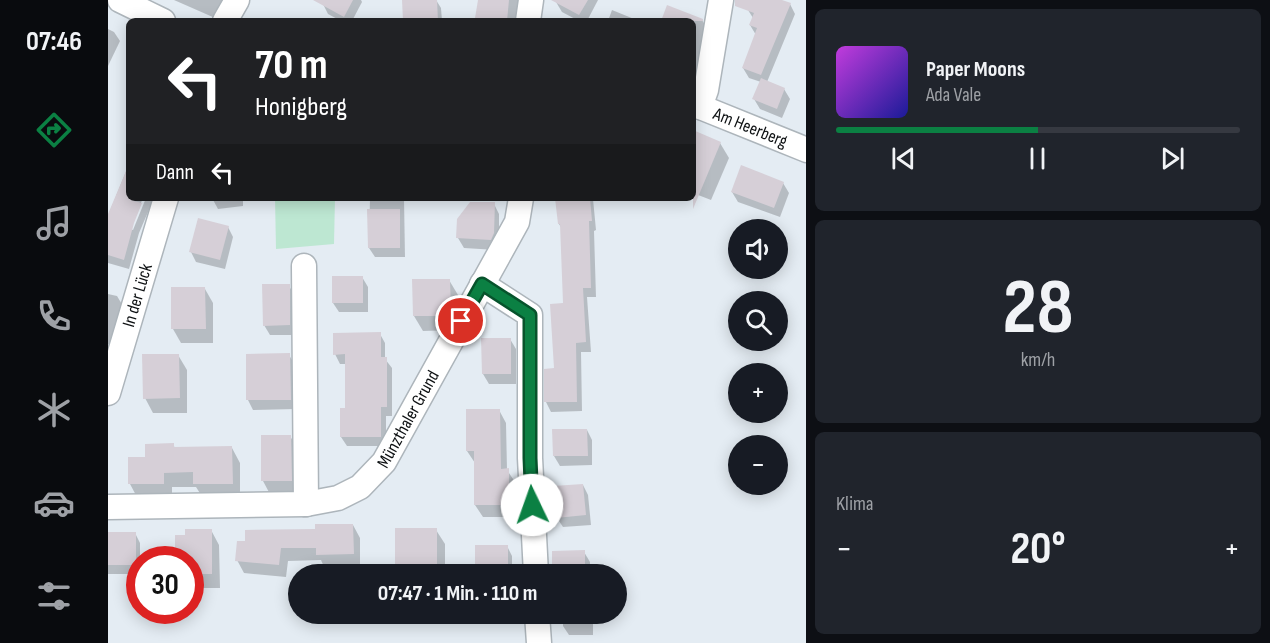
<!DOCTYPE html>
<html lang="de">
<head>
<meta charset="utf-8">
<style>
  body { margin:0; font-family:"Sofia Sans Condensed",sans-serif; background:#20242c; color:#f1f3f6; height:100vh; display:flex; flex-direction:column; font-size:22px; white-space:nowrap }
  * { box-sizing:border-box; margin:0 }
  p { font-size:20px; color:#9ea1a6 }
  .icon { flex:none; width:33px; height:33px; fill:none; stroke:currentColor; stroke-width:2; stroke-linecap:round; stroke-linejoin:round }
  .map { position:relative; flex:1; overflow:hidden }
  .details { display:flex; flex-direction:column; gap:9px; padding:9px; background:#0d0f14; width:464px }
  .details>* { flex:none }
  .hud { position:absolute; left:18px; top:18px; width:570px; height:183px; border-radius:9px; box-shadow:0 3px 15px #0003; background:#202124; color:#fff; overflow:hidden }
  .tools { position:absolute; left:620px; top:219px; display:grid; gap:12px }
  .tools a { display:grid; place-items:center; width:60px; height:60px; border-radius:50%; background:#171b24; box-shadow:0 3px 15px #0003; font-size:30px }
  .speed { position:absolute; left:18px; top:546px; display:flex; gap:12px; font-size:30px; font-weight:700; text-align:center }
  .speed>* { display:grid; place-content:center; width:78px; height:78px; border-radius:50%; background:#171b24; box-shadow:0 3px 15px #0003; line-height:1 }
  .speed .limit { border:9px solid #d22; background:#fff; color:#111 }
  .pin { position:absolute; display:grid; place-items:center; width:51px; height:51px; color:#fff; margin:-26px; border:3px solid #fff; border-radius:50%; box-shadow:0 2px 6px #0007 }
  .me { position:absolute; width:66px; margin:-33px; rotate:357deg; stroke-linejoin:round; filter:drop-shadow(0 0 4px #0008) }
  .turn { display:flex; align-items:center; gap:21px; height:126px; padding:0 30px; font-size:27px }
  .turn .icon { width:78px; height:78px; stroke-width:2.5 }
  .turn b { display:block; font-size:42px; line-height:51px }
  .then { display:flex; align-items:center; height:57px; padding:0 30px; background:#0003; gap:12px; font-size:22px }
  .big { font-size:45px; font-weight:700; line-height:1.1 }
  .details .widget { flex:1; display:flex; flex-direction:column; justify-content:center; gap:9px; min-width:0; padding:0 21px; border-radius:9px; background:#20242c }
  .details .dial { align-items:center; gap:0 }
  .dial b { font-size:78px; line-height:1 }
  .song { display:flex; align-items:center; gap:18px }
  .cover { width:72px; height:72px; border-radius:9px; background:linear-gradient(135deg,hsl(290 70% 55%),hsl(240 70% 35%)) }
  .played { height:6px; border-radius:3px; background:linear-gradient(90deg,#0b8043 50%,#363941 50%) }
  .keys { display:flex; justify-content:space-around; direction:ltr }
  .heat { display:flex; justify-content:space-between; align-items:center; font-size:33px; direction:ltr }
  .trip { position:absolute; left:180px; top:564px; width:339px; height:60px; border-radius:30px; background:#171b24; box-shadow:0 3px 15px #0003; font-weight:700; line-height:60px; text-align:center }
  main { display:flex; flex:1; min-height:0 }
  .menu { display:flex; flex-direction:column; width:108px; justify-content:space-around; align-items:center; background:#090b0e; color:#9ea1a6 }
  .menu .icon { width:42px; height:42px }
  .menu .on { color:#0b8043 }
  .menu b { font-size:27px; color:#f1f3f6 }
  .map>svg:first-child { display:block }
</style>
</head>
<body>
<main>
<nav class="menu">
<b>07:46</b>
<svg class="icon on" aria-label="directions" viewBox="0 0 24 24"><path d="M12 3l9 9-9 9-9-9zM9 14v-3h6M13 9l2 2-2 2"/></svg>
<svg class="icon" aria-label="music" viewBox="0 0 24 24"><path d="M9 18V5l10-2v13"/><circle cx="6" cy="18" r="3"/><circle cx="16" cy="16" r="3"/></svg>
<svg class="icon" aria-label="phone" viewBox="0 0 24 24"><path d="M5 4h4l2 5-3 2q2 4 5 5l2-3 5 2v4C11 20 4 13 5 4z"/></svg>
<svg class="icon" aria-label="climate" viewBox="0 0 24 24"><path d="M12 3v18M4 7l16 10M4 17L20 7"/></svg>
<svg class="icon" aria-label="car" viewBox="0 0 24 24"><path d="M5 17H2v-5l4-1 3-4h7l3 4 3 1v5h-3M9 17h6M6 11h13"/><circle cx="7" cy="17" r="2"/><circle cx="17" cy="17" r="2"/></svg>
<svg class="icon" aria-label="filters" viewBox="0 0 24 24"><path d="M4 7h16M4 17h16"/><circle cx="9" cy="7" r="2"/><circle cx="15" cy="17" r="2"/></svg>
</nav>
<div class="map">
<svg width="699" height="643" viewBox="0 0 699 643">
  <rect width="100%" height="100%" fill="#e4ecf3"/>
  <!-- green -->
  <path fill="#bde7d2" d="M167 198H227L226 244 168 249Z"/>
  <!-- shadow -->
  <g fill="#0003">
    <path d="M66 0H118L107 18Z"/>
    <path d="M217 0H253L254 2 244 21H233L220 14 215 4Z"/>
    <path d="M328 0 333 8 334 21H297Z"/>
    <path d="M371 0H411L408 21H371L369 18Z"/>
    <path d="M449 0H490L479 21H471L454 12 448 2Z"/>
    <path d="M644 0H670L682 4 687 14 659 82 676 89 682 99 674 118 652 109 646 99 653 82 641 78 635 68 648 35 642 25 645 18 640 10Z"/>
    <path d="M504 10 531 21H500Z"/>
    <path d="M594 20 603 35 588 79 585 78V21H555Z"/>
    <path d="M0 29 6 32 12 41 0 66Z"/>
    <path d="M585 131 612 143 621 158 603 200 585 193Z"/>
    <path d="M21 164V198H35L22 229 25 230 38 198H46L31 233 21 269 0 263V216Z"/>
    <path d="M675 183 681 193 672 217 630 202 624 192Z"/>
    <path d="M104 198H135V206L110 209Z"/>
    <path d="M262 198H296L297 257H267L261 248Z"/>
    <path d="M448 198 485 199 488 230 486 231 488 297H479L483 352H473L474 411 443 412 438 402V370H448L456 304 454 229 451 224Z"/>
    <path d="M386 204 391 214V244L388 250 356 248 350 238Z"/>
    <path d="M120 227 125 237 117 269 88 262 83 252Z"/>
    <path d="M254 277 260 287V312H231L225 303Z"/>
    <path d="M341 280 350 295V328L349 330 315 331 306 316V281Z"/>
    <path d="M181 286 187 296V335H162L156 325Z"/>
    <path d="M97 289 105 303V343H73L65 329Z"/>
    <path d="M0 294 9 296 15 306 3 345 0 344Z"/>
    <path d="M272 334 277 343V359L284 368V416H278V446H239L233 437 239 410 238 364H232L227 354Z"/>
    <path d="M375 339H402L408 349V384H381L375 374Z"/>
    <path d="M70 355 79 370V413H45L37 398Z"/>
    <path d="M181 355 187 365 188 409 145 410 140 400Z"/>
    <path d="M391 410 398 423 399 470 407 482 408 517H375L367 505V463L359 451Z"/>
    <path d="M479 430 484 440V465L452 466 446 456Z"/>
    <path d="M154 436H182L191 451V495L163 496 155 481Z"/>
    <path d="M65 445 68 449 124 448 132 463V498H95L88 487H64V498L30 499 22 484 21 459H39Z"/>
    <path d="M475 485 480 495 483 525 455 527 449 518Z"/>
    <path d="M245 525 252 538V566L216 567 213 560 180 561 178 577 136 573 129 560Z"/>
    <path d="M103 530 111 545 112 588H87L82 580V560L78 536Z"/>
    <path d="M328 530 337 544V574H289Z"/>
    <path d="M0 533H27L32 543V574H0Z"/>
    <path d="M399 546 404 556V574H369L368 573Z"/>
    <path d="M476 552 482 562V574H446Z"/>
    <path d="M455 614H485V635H461L455 626Z"/>
  </g>
  <!-- building -->
  <g fill="#d6cfd7">
    <path d="M205 0H245L236 17Z"/>
    <path d="M294 0H329L330 21H295Z"/>
    <path d="M370 0H401L399 21 367 18Z"/>
    <path d="M443 0H480L471 15Z"/>
    <path d="M627 0H674L683 3 653 75 634 68 649 28 641 25 646 13 627 6Z"/>
    <path d="M559 5 595 19V21H553Z"/>
    <path d="M653 78 677 88 669 109 644 99Z"/>
    <path d="M585 130 613 142 585 209Z"/>
    <path d="M21 164V198H27L26 201 34 203 26 223 16 260 0 255V214Z"/>
    <path d="M633 165 676 182 666 208 623 192Z"/>
    <path d="M447 198H482L484 221H481L483 288H475L478 342 468 343 469 402H436V369L446 368 442 304 455 303 452 224H450Z"/>
    <path d="M362 202H387L386 233 383 240 348 238 349 219Z"/>
    <path d="M259 209H292V248H260Z"/>
    <path d="M90 218 121 226 112 260 81 252Z"/>
    <rect x="224" y="276" width="31" height="27"/>
    <path d="M304 279H342L343 313 341 316H305Z"/>
    <path d="M154 284H182V325L155 326Z"/>
    <path d="M63 287H97L98 329H63Z"/>
    <path d="M273 332V357H279V407H273V437H232V408H237V354L225 355V333Z"/>
    <path d="M373 338H403V374H374Z"/>
    <path d="M182 353 183 400H138V354Z"/>
    <path d="M34 354H71L72 398 35 399Z"/>
    <path d="M358 409H392L393 469 401 468V505H366V451H358Z"/>
    <path d="M444 429H479L480 456H445Z"/>
    <path d="M153 435H183L184 481H153Z"/>
    <path d="M66 443V447L124 446 125 484H85V472L56 473V484H20V457H37V444Z"/>
    <path d="M475 484 478 515 448 518 445 486Z"/>
    <path d="M207 524H245L246 554 208 555V548H173L171 565 127 561 129 541H137V530L207 529Z"/>
    <rect x="287" y="528" width="42" height="46"/>
    <path d="M77 529H104V574H82V560H67V535H77Z"/>
    <rect x="0" y="532" width="28" height="33"/>
    <rect x="367" y="545" width="33" height="28"/>
    <path d="M477 550V574H444V551Z"/>
  </g>
  <g fill="none" stroke-linecap="round" stroke-linejoin="round">
    <defs>
      <g id="minor">
        <path d="M12 0 55 21"/>
        <path d="M117 21 129 0"/>
        <path d="M420 21 423 0"/>
        <path id="s1" d="M585 104 699 150"/>
        <path d="M592 107 598 90 613 0"/>
        <path d="M196 266 198 504"/>
        <path d="M374 284 422 315V458L428 574"/>
        <path id="s2" d="M0 393 58 198"/>
        <path id="s3" d="M0 507 198 504 230 498 252 487 276 462 409 222 413 198"/>
        <path d="M429 614 431 643"/>
      </g>
    </defs>
    <!-- minor casing -->
    <use href="#minor" stroke="#adb5bb" stroke-width="27"/>
    <!-- minor -->
    <use href="#minor" stroke="#fff" stroke-width="24"/>
  </g>
  <g fill="none" stroke-linecap="round" stroke-linejoin="round">
    <defs>
      <path id="route" d="M353 321 374 284 422 315V458L424 505"/>
    </defs>
    <!-- route casing -->
    <use href="#route" stroke="#07532c" stroke-width="15"/>
    <!-- route -->
    <use href="#route" stroke="#0b8043" stroke-width="10"/>
  </g>
  <g text-anchor="middle" dominant-baseline="central" stroke-width="4.5" stroke-linejoin="round" paint-order="stroke">
    <!-- street labels -->
    <g font-size="18" fill="#0d1012" stroke="#f2f9ff">
      <text stroke="none"><textPath href="#s1" startOffset="62">Am Heerberg</textPath></text>
      <text stroke="none"><textPath href="#s2" startOffset="102">In der Lück</textPath></text>
      <text stroke="none"><textPath href="#s3" startOffset="339">Münzthaler Grund</textPath></text>
    </g>
  </g>
</svg>
<div class="tools">
<a><svg class="icon" aria-label="sound" viewBox="0 0 24 24"><path d="M4 9h4l5-4v14l-5-4H4zM17 9q2 3 0 6"/></svg></a>
<a><svg class="icon" aria-label="search" viewBox="0 0 24 24"><circle cx="10" cy="10" r="6"/><path d="M15 15l6 6"/></svg></a>
<a>+</a>
<a>−</a>
</div>
<div class="speed"><div class="limit">30</div></div>
<div class="pin" style="left:353px;top:321px;background:#d93025"><svg class="icon" aria-label="arrive" viewBox="0 0 24 24"><path d="M6 21V4h12l-3 4 3 4H6"/></svg></div>
<svg class="me" style="left:424px;top:505px" viewBox="-20 -20 40 40"><circle r="19" fill="#fff"/><path d="M0-13L10 11 0 6-10 11z" fill="#0b8043"/></svg>
<div class="trip">07:47 · 1 Min. · 110 m</div>
<div class="hud">
<div class="turn"><svg class="icon" aria-label="left" viewBox="0 0 24 24"><path d="M17 20v-9H6M10 6l-5 5 5 5"/></svg><div><b>70 m</b>Honigberg</div></div>
<div class="then">Dann<svg class="icon" aria-label="left" viewBox="0 0 24 24"><path d="M17 20v-9H6M10 6l-5 5 5 5"/></svg></div>
</div>
</div>
<section class="details">
<div class="widget">
<div class="song"><i class="cover"></i><div><b>Paper Moons</b><p>Ada Vale</p></div></div>
<div class="played"></div>
<div class="keys"><svg class="icon" aria-label="previous" viewBox="0 0 24 24"><path d="M18 5L8 12l10 7zM5 5v14"/></svg><svg class="icon" aria-label="pause" viewBox="0 0 24 24"><path d="M8 5v14M16 5v14"/></svg><svg class="icon" aria-label="next" viewBox="0 0 24 24"><path d="M6 5l10 7-10 7zM19 5v14"/></svg></div>
</div>
<div class="widget dial"><b>28</b><p>km/h</p></div>
<div class="widget"><p>Klima</p>
<div class="heat"><a>−</a><b class="big">20°</b><a>+</a></div>
</div>
</section>
</main>
</body>
</html>
